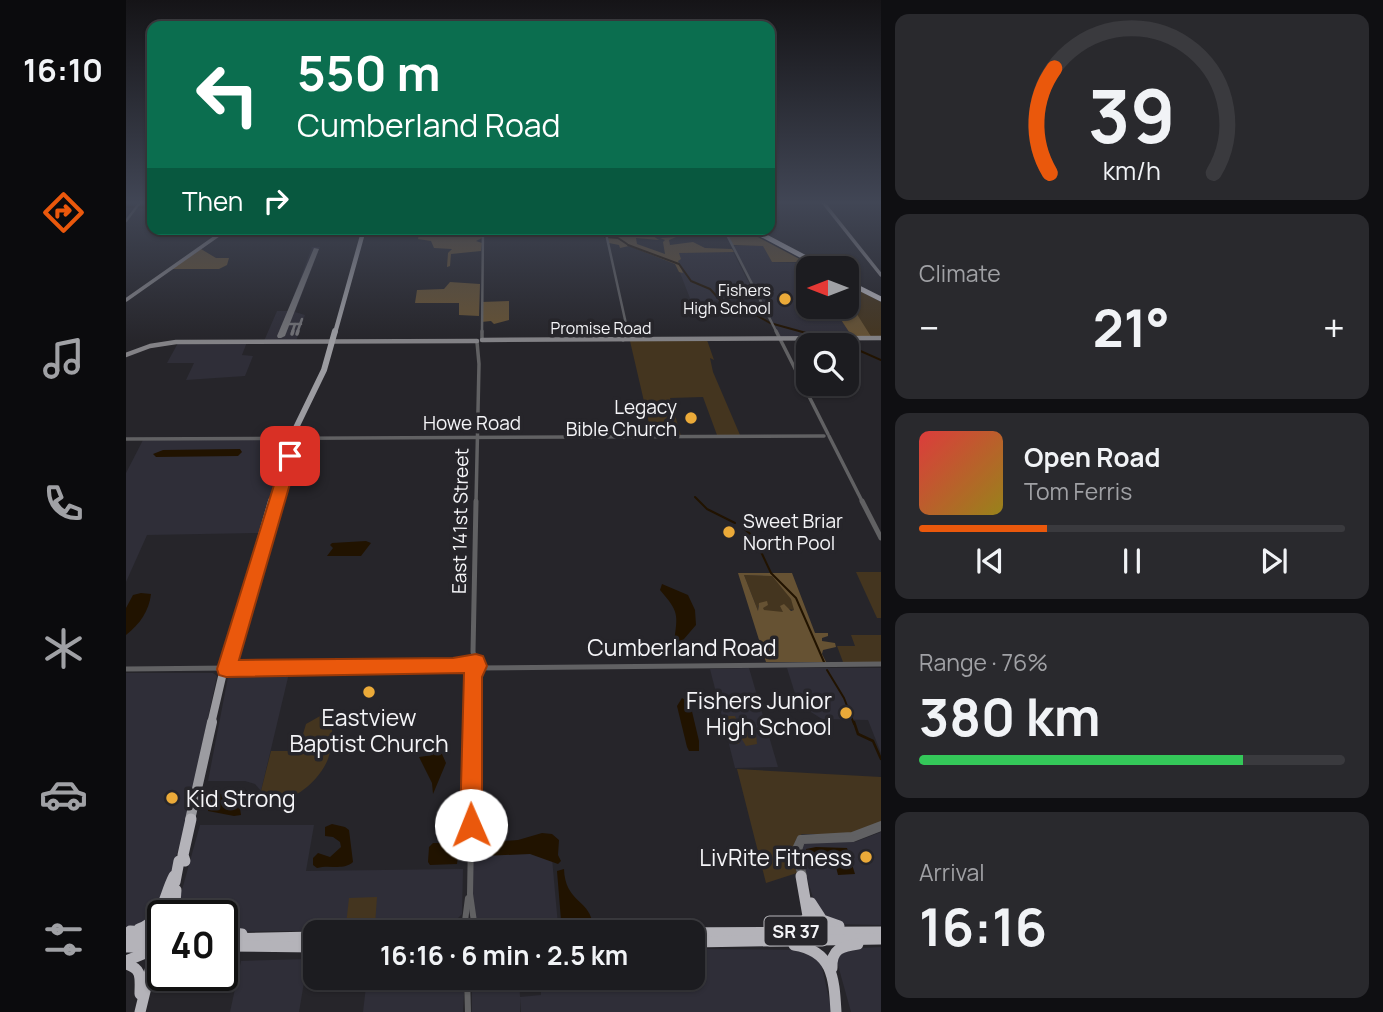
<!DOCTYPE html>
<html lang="en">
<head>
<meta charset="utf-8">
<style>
  body { margin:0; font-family:Manrope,sans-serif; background:#29292d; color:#f1f3f6; height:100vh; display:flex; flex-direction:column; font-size:26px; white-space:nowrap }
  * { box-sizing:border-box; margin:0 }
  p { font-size:23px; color:#a0a1a5 }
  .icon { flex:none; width:38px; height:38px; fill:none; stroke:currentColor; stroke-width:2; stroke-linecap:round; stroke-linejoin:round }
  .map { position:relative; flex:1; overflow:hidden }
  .panel { display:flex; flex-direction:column; gap:14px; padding:14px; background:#0f0f12; width:502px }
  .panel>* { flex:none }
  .banner { position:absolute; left:21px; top:21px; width:628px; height:214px; border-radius:14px; box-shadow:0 2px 5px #0004,0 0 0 2px #3a3a3e; background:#0b6e4f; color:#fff; overflow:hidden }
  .needle { width:46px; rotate:270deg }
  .controls { position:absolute; left:670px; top:256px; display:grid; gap:14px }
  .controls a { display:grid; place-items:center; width:63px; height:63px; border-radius:14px; background:#1c1c20; box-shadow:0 2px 5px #0004,0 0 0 2px #3a3a3e; font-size:35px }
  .speed { position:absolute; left:21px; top:900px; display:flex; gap:14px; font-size:35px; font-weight:700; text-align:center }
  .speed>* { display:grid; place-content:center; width:91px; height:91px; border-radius:50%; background:#1c1c20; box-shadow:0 2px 5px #0004,0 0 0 2px #3a3a3e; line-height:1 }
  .speed .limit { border:4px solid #111; border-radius:10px; background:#fff; color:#111 }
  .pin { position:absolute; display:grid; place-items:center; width:60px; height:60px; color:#fff; margin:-30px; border-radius:14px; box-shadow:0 4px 10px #0006 }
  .me { position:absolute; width:77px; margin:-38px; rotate:359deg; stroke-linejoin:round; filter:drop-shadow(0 0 5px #0008) }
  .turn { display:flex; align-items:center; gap:24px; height:147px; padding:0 35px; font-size:32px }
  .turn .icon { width:91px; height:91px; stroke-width:2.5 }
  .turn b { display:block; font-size:49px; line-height:60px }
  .then { display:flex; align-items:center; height:66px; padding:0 35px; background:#0003; gap:14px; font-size:26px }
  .big { font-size:52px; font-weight:700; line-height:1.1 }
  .panel .tile { flex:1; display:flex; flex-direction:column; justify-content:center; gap:10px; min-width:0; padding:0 24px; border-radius:14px; background:#29292d }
  .panel .dial { align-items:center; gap:0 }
  .dial svg { height:182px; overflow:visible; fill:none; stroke:#3a3a3e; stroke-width:7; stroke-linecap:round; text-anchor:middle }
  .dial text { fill:#f1f3f6; stroke:none }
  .song { display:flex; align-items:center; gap:21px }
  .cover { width:84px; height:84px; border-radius:10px; background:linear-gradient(135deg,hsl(0 70% 55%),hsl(50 70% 35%)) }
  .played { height:7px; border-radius:4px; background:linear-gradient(90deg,#ea580c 30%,#3a3a3e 30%) }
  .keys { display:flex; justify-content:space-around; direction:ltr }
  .heat { display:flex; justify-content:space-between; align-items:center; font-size:38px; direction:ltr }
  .charge { height:10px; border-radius:5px; background:linear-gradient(90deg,#34c759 76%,#3a3a3e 0) }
  .trip { position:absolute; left:177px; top:920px; width:402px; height:70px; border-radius:14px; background:#1c1c20; box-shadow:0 2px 5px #0004,0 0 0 2px #3a3a3e; font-weight:700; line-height:70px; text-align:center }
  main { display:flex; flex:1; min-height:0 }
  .tab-bar { display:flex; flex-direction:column; width:126px; justify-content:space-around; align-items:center; background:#0b0b0d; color:#a0a1a5 }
  .tab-bar .icon { width:49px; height:49px }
  .tab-bar .active { color:#ea580c }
  .tab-bar b { font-size:32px; color:#f1f3f6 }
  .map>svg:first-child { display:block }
</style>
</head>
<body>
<main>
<nav class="tab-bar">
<b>16:10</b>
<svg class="icon active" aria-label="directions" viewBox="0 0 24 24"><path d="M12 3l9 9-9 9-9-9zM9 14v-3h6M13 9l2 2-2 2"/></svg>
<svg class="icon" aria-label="music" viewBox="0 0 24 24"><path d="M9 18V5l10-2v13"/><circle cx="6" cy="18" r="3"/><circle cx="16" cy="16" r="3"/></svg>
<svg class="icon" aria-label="phone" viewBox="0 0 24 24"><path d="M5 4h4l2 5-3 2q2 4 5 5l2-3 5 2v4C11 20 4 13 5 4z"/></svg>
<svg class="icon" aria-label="climate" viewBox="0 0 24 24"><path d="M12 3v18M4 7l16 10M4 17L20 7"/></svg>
<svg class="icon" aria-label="car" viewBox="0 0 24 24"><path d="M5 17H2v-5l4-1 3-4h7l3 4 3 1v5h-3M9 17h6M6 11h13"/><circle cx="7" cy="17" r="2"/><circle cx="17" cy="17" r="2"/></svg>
<svg class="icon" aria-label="filters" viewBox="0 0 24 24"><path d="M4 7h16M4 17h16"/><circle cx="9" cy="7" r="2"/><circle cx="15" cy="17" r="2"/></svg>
</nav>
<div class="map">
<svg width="755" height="1012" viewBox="0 0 755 1012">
  <rect width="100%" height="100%" fill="#26252a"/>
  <!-- built -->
  <g fill="#2f2e38">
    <path d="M637 245 646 262 679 263 683 268 682 306H707L728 338H654L607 246Z"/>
    <path d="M186 247H194L169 312 179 315 170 341H138L151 311H162Z"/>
    <path d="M546 252H607L628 293 608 294 610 300 565 301Z"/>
    <path d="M121 342 116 355 127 356 119 376 60 380 68 363H41L52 343Z"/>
    <path d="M17 440H163L135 533 21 535 0 582V473Z"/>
    <path d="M623 668 652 767 609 768 584 669Z"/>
    <path d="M661 668H755V753L742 720 696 719 677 707 671 700Z"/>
    <path d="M164 669 135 791 129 784 119 781H82L103 672Z"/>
    <path d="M0 673H87L91 676 70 773 69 790 35 910 20 925 0 927Z"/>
    <path d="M74 825H188L180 871 337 869 336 914 324 926 315 929 96 932V915H49Z"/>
    <path d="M755 832V925L704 924 692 914 673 852 679 842H729Z"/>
    <path d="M347 847H425L432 925 429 928H360L355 925 346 915Z"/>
    <path d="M755 947V1012H725L710 958 718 949Z"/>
    <path d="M567 949 683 950 695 963 706 1012H395L394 998V1012H346V978H393L394 997 415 995V978H567Z"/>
    <path d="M182 959 173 1012H104L115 961Z"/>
    <path d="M241 978H339L337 1012H237Z"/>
  </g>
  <!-- green -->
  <g fill="#44351f">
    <path d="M721 284 755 302V338H728L721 306Z"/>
    <path d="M581 340 588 360 584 358 587 372 614 435H591L577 397 544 398 555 436H526L504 341Z"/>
    <path d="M730 572H755V618H751Z"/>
    <path d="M618 575 646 576 666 599 668 610 661 609 658 613 638 611 632 605V611Z"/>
    <path d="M725 635H755V662H717L711 646H729Z"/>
    <path d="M203 711C207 727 208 742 202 759 193 782 157 815 135 791L145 751H172L180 724Z"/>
    <path d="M597 716H609L615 731 630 734 631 744 620 746 614 736H611L613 744H606Z"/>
    <path d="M611 769 755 777V822L722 834H676C662 843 669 859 671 873L640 883Z"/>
    <path d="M251 897 249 925H220L223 898Z"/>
  </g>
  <!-- forest -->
  <g fill="#665233" fill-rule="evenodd">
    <path d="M294 229 356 233V238L350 241 356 243 355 251 325 254 324 266 321 267 322 253 326 249 308 248 305 241 292 239Z"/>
    <path d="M516 229H527V236L533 240 510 238 511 244 539 254 537 242 539 240 534 238 550 237 543 240 544 245 567 242 579 248 606 249 608 252 553 253 555 259 552 261 557 273 553 272 549 264 503 246 494 248 493 245 483 243 482 237 517 236Z"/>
    <path d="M630 236 681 263 684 265 682 268 676 262H646L637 246 607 245 603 237Z"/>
    <path d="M75 249 90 258H103L101 265 93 269H45Z"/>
    <path d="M324 282 354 284 353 316 333 315V303H289L291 290 318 289Z"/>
    <path d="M722 300 746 338H727L706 306H721Z"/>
    <path d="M383 301V320L368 324 365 321 355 322V302Z"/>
    <path d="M612 573H666L689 633H702V636L696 638V641L709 643 710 647 697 650 696 654 700 662H640ZM618 575 646 576 665 599 668 610 665 611 658 604 654 606 657 612 638 610 637 608 642 605 641 601 633 603 632 611Z"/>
  </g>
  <!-- water -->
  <g fill="#211300">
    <path d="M114 449 116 452 112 456 30 457 27 454 37 450Z"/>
    <path d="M240 541 245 543 235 556H201L207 548 204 545 206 543Z"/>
    <path d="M536 584 562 595 569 610 570 625 552 646 548 642C552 614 553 612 534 590Z"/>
    <path d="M15 593 25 594C23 611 14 624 0 635V608L7 595Z"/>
    <path d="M556 698 564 703 573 741V751H563L561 747 551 706Z"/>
    <path d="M309 751 316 754 320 763 307 794 306 783 293 757 307 755Z"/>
    <path d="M116 788 123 792 121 805 114 808 115 815 108 816 82 811 87 794H108Z"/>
    <path d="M206 824 219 827 223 830 227 862C217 871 204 864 191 868L187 865V858L192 853 204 857 215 847 214 842 207 837 199 836V827Z"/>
    <path d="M416 833 426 834 433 840 432 855 435 861 432 864 404 854 358 856 363 842 392 840Z"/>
    <path d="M307 843H321L333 848 331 864 304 865 302 862 303 847Z"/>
    <path d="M690 847 721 848 729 874 712 875 709 863 704 858H681L680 849Z"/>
    <path d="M438 869C439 901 462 900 466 921L438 923 435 920 431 871Z"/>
  </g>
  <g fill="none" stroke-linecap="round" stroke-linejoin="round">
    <!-- stream-far1 -->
    <g stroke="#211300" stroke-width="2">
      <path d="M0 207H9"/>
      <path d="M12 207 26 208"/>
      <path d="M477 229 479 237 492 238 501 244"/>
      <path d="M502 245 553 264 565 281 584 289 595 301 618 308 644 323 691 336"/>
      <path d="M695 339 701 344 717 345"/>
      <path d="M721 345 755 360"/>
      <path d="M569 497 581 509 609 523"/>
      <path d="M617 528 628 537 645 573 670 598 698 662"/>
      <path d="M701 670 718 698 728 724"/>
    </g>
    <!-- stream -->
    <path stroke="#211300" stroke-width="2.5" d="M728 722 732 734 747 741 755 759"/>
    <!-- taxiway-far1 -->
    <g stroke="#727276" stroke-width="2.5">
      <path d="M160 324H175"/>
      <path d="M166 333 169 324"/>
      <path d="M171 333 176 319"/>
    </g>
    <!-- taxiway -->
    <g stroke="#727276" stroke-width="3.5">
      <path d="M166 334 167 331"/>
      <path d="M171 334 172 331"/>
    </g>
    <!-- runway -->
    <path fill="#727276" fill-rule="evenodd" d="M188 248 193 249 159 336 155 338H152L151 336Z"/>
    <!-- tertiary-far3 -->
    <g stroke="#616163" stroke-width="2.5">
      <path d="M0 221 15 201"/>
      <path d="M479 229 500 324 498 333"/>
      <path d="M598 229 651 333"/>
      <path d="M356 333 357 229"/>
    </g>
    <!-- tertiary-far2 -->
    <g stroke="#616163" stroke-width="3.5">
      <path d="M650 331 702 434"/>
      <path d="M356 339V331"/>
      <path d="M497 340 499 331"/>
      <path d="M703 436 737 503"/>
      <path d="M0 439 698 436"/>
      <path d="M350 503 353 364 351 342"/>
    </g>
    <!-- tertiary-far1 -->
    <g stroke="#616163" stroke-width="5">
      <path d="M736 501 755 538"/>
      <path d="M350 662 347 652 350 501"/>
      <path d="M343 668 347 724"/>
      <path d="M350 668 755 664"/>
      <path d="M0 669 327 666 343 662"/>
    </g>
    <!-- tertiary -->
    <g stroke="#616163" stroke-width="6">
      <circle cx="343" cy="835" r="4.5"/>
      <path d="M341 832 347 722"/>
      <path d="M340 838 342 851"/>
      <path d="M345 839 344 894 348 922"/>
      <path d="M674 873 668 851 674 838 726 835 755 824"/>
      <path d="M678 876 672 853 676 841 727 839 755 828"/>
      <path d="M339 921 342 898"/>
      <path d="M336 926 340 921H347L350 925 348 933"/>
      <path d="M341 978 342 1012"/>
    </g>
    <!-- secondary-far1 -->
    <g stroke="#838286" stroke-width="3.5">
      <path d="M696 201 755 275"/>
      <path d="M0 300 101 229"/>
    </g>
    <!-- secondary -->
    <g stroke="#838286" stroke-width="4.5">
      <path d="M356 340 755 338"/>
      <path d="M0 355 24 346 50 342 351 341"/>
    </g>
    <!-- primary-far3 -->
    <path stroke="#9c9ca1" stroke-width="4.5" d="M209 333 238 229"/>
    <!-- primary-far2 -->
    <path stroke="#9c9ca1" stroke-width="6" d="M146 503 166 436 198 370 209 331"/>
    <!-- primary-far1 -->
    <g stroke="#9c9ca1" stroke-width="8">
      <path d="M116 623 141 534"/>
      <path d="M85 724 99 664 146 501"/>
    </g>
    <!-- primary -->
    <path stroke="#9c9ca1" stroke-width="10" d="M64 820 86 722"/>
    <!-- motorway-far1 -->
    <g stroke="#b4b3b9" stroke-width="5">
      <path d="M625 229 699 268"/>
      <path d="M721 282 755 299"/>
    </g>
    <!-- motorway -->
    <g stroke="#b4b3b9" stroke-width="11">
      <path d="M59 861 57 855 65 819"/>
      <path d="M49 882 53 861"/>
      <path d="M685 903 696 920 713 926"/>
      <path d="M48 915 50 890"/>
      <path d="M350 925 357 930 382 933"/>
      <path d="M37 927V949"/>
      <path d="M665 927 676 925 682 916 675 876"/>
      <path d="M13 929C38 920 37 897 48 876"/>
      <path d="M4 931 20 932 30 946 14 1012"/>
      <path d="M96 932 116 934"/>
      <path d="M297 933 332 931 335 926"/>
      <path d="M531 933 755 932"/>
      <path d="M96 939 189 937"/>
      <path d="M0 940H21"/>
      <path d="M567 942 755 939"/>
      <path d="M668 945C707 951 708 978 710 1012"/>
      <path d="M96 946 189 947"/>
      <path d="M0 947H19"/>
      <path d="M0 961 22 952 37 933"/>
      <path d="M0 964C17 969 14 978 14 994"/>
      <path d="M706 968C705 949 716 946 732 944"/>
      <path d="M26 985 37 964"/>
    </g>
  </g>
  <!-- sky -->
  <linearGradient id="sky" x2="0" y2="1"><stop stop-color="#151417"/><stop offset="0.59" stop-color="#414655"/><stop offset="1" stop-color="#414655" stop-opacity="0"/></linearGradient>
  <rect width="755" height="343" fill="url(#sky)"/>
  <!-- route -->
  <path fill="#ea580c" stroke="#983908" stroke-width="2" d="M164 451 172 456 113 660 327 658 350 654 357 656 361 666 356 677V825L353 833 345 837 337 833 334 825 338 673 100 677 93 675 91 669 157 456Z"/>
  <!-- markers -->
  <g fill="#ebaa39" stroke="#26252a" stroke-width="2.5">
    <circle cx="659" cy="299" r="7"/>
    <circle cx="565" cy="418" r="7"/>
    <circle cx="603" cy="532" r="7"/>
    <circle cx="243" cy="692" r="7"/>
    <circle cx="720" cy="713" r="7"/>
    <circle cx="46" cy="798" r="7"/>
    <circle cx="740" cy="857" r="7"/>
  </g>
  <g text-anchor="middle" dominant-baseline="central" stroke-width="7" stroke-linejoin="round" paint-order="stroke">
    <!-- far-poi labels -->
    <g font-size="16" fill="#f4f4f7" stroke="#26252a" text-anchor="end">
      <text x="645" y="290">Fishers<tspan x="645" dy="18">High School</tspan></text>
    </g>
    <!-- far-street labels -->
    <g font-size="16" fill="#f4f4f7" stroke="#26252a">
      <text x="475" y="328">Promise Road</text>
    </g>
    <!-- shield labels -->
    <rect fill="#26252a" stroke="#b6b6ba" stroke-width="2" x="638.5" y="916.5" width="63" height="29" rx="5"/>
    <g font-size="18" font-weight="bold" fill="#f4f4f7">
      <text x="670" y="931">SR 37</text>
    </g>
    <!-- poi labels -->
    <g font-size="19" fill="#f4f4f7" stroke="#26252a" text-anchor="end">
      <text x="551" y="407">Legacy<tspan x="551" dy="22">Bible Church</tspan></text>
      <text x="617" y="521" text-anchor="start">Sweet Briar<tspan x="617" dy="22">North Pool</tspan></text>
    </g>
    <!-- street labels -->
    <g font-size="19" fill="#f4f4f7" stroke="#26252a">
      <text x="346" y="423">Howe Road</text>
      <text transform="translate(334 521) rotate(-89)">East 141st Street</text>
    </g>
    <!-- near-street labels -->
    <g font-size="23" fill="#f4f4f7" stroke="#26252a">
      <text x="556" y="647">Cumberland Road</text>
    </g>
    <!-- near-poi labels -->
    <g font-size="23" fill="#f4f4f7" stroke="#26252a" text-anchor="end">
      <text x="706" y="700">Fishers Junior<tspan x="706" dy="26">High School</tspan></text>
      <text x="243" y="717" text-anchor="middle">Eastview<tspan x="243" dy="26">Baptist Church</tspan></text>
      <text x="60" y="798" text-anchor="start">Kid Strong</text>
      <text x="726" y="857">LivRite Fitness</text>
    </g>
  </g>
</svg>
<div class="controls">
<a><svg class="needle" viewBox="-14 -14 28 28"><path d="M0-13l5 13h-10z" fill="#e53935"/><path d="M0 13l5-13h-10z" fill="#a0a1a5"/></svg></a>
<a><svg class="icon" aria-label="search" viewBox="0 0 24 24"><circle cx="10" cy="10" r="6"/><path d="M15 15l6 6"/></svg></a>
</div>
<div class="speed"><div class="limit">40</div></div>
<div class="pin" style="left:164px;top:456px;background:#d93025"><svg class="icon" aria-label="arrive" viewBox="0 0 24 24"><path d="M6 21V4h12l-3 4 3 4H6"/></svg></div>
<svg class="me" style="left:345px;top:825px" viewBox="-20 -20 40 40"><circle r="19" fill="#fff"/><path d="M0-13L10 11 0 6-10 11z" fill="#ea580c"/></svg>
<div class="trip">16:16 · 6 min · 2.5 km</div>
<div class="banner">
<div class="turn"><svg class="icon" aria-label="left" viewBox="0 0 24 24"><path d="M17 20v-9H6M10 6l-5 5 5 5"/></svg><div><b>550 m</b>Cumberland Road</div></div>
<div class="then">Then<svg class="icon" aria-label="right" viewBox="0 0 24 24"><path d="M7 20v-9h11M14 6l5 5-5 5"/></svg></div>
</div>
</div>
<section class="panel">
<div class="tile dial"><svg viewBox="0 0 100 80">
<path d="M14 69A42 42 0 1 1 86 69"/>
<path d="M14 69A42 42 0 0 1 16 23" stroke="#ea580c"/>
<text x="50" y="56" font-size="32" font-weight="700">39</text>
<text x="50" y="72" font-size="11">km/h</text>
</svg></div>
<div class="tile"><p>Climate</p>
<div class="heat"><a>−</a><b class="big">21°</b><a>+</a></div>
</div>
<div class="tile">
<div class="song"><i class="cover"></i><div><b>Open Road</b><p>Tom Ferris</p></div></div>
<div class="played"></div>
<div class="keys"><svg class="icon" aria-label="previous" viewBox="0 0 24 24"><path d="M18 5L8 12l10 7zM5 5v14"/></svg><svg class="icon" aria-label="pause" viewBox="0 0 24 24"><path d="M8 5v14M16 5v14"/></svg><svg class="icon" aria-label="next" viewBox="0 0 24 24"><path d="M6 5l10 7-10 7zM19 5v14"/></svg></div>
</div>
<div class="tile"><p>Range · 76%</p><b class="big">380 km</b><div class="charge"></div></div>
<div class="tile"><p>Arrival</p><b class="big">16:16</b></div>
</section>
</main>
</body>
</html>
